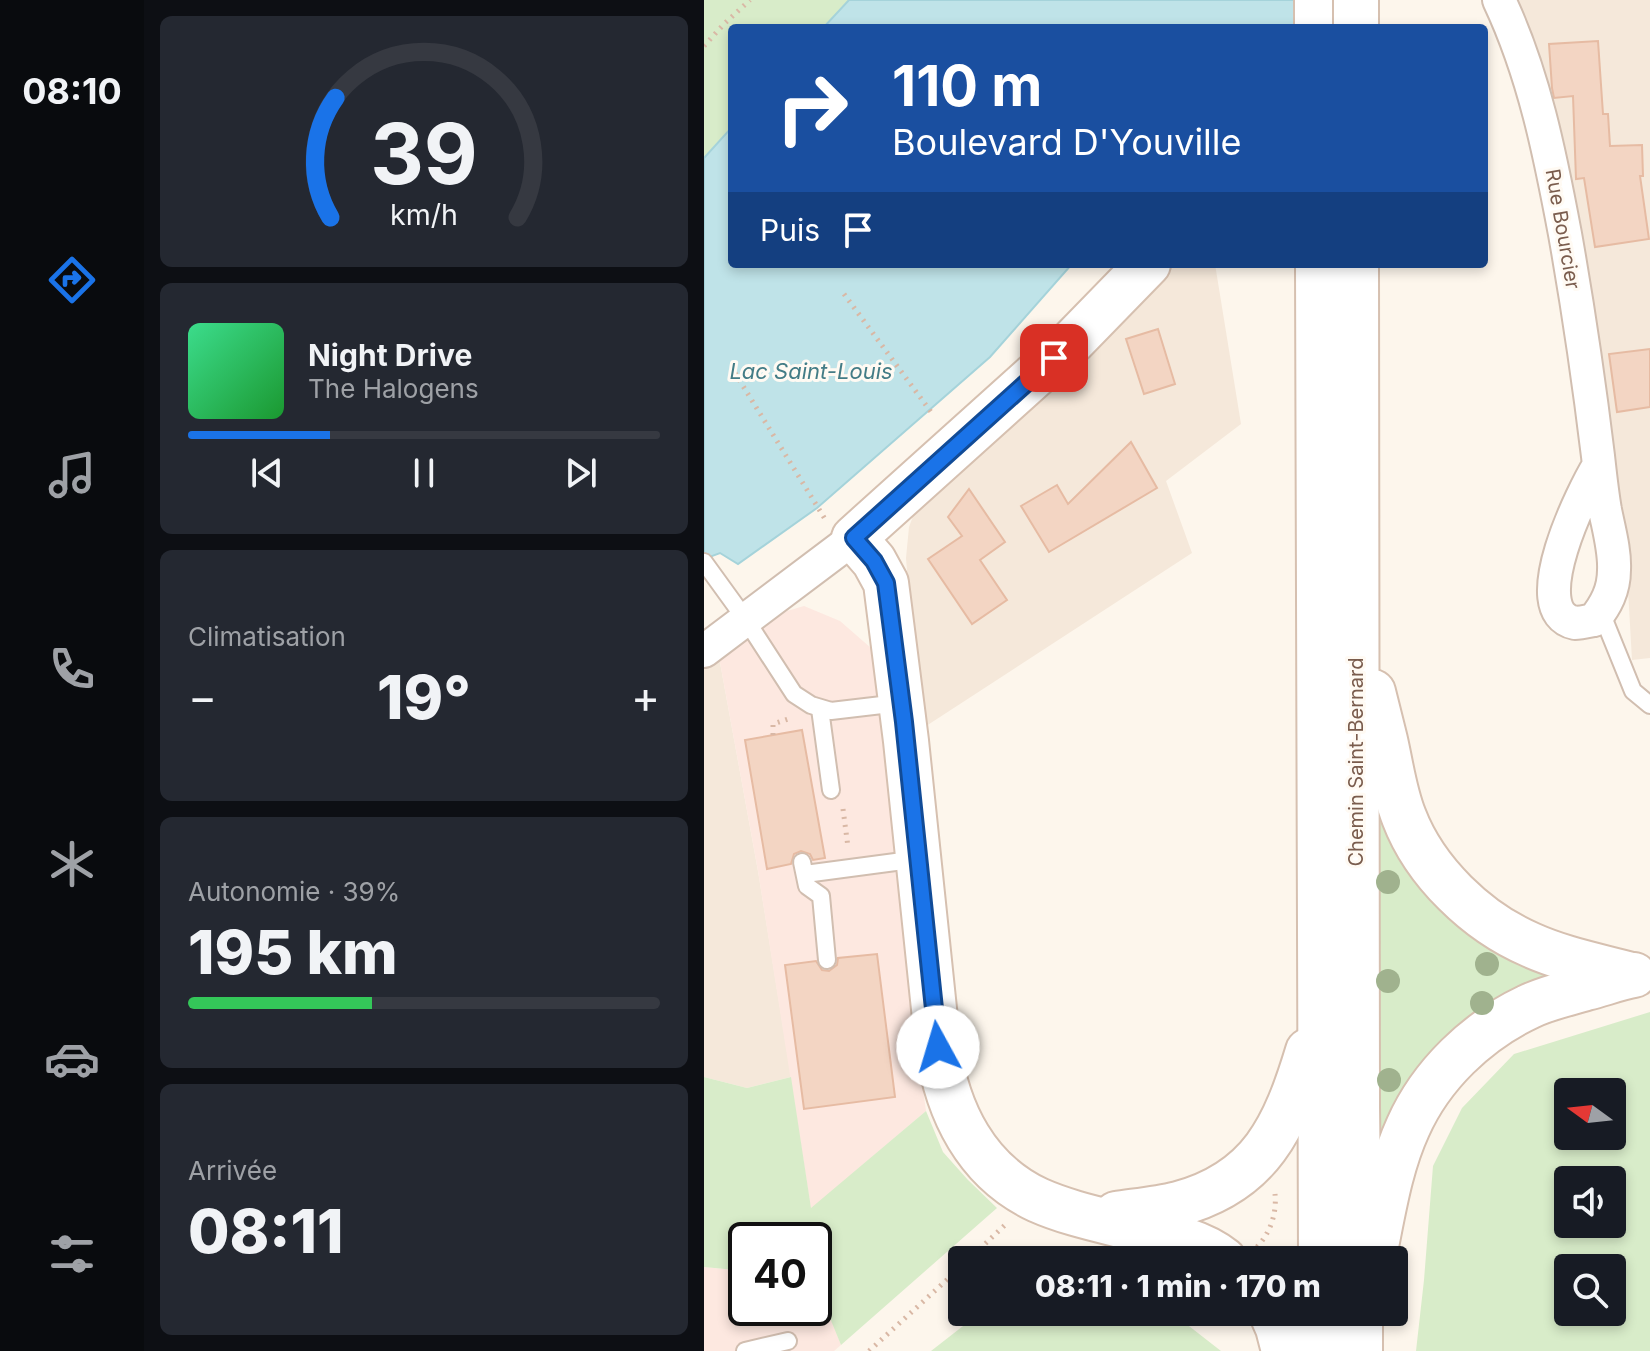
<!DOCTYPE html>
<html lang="fr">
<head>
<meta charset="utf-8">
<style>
  body { margin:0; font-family:Inter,sans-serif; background:#242831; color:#f1f3f6; height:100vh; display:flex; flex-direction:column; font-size:30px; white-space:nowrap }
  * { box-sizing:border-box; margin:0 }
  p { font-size:26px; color:#9ea1a6 }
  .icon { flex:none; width:44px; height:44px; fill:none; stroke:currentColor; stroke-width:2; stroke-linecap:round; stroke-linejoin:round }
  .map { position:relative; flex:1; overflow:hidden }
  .side { display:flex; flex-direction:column; gap:16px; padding:16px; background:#0d0f14; width:560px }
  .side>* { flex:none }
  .guide { position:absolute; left:24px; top:24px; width:760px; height:244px; border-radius:8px; box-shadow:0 4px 12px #0003; background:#1a4fa0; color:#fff; overflow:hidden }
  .needle { width:52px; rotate:285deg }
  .controls { position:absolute; left:850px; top:1078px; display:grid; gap:16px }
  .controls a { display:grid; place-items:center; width:72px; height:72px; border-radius:8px; background:#171b24; box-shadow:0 4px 12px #0003; font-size:40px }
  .speed { position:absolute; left:24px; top:1222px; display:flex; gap:16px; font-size:40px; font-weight:700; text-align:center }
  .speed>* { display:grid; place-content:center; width:104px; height:104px; border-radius:50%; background:#171b24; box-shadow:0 4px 12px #0003; line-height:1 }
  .speed .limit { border:4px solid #111; border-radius:12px; background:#fff; color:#111 }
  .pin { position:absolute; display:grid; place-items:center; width:68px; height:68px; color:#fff; margin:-34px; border-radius:16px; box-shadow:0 4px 12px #0006 }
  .me { position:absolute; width:88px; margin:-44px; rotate:354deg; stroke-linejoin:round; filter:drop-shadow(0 0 6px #0008) }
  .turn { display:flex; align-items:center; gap:28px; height:168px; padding:0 32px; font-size:36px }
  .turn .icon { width:104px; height:104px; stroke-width:2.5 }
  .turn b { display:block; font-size:56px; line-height:68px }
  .then { display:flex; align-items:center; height:76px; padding:0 32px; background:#0003; gap:16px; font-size:30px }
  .big { font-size:60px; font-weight:800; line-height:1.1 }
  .side .widget { flex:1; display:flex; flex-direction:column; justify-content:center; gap:12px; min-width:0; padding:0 28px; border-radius:12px; background:#242831 }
  .side .dial { align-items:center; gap:0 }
  .dial svg { height:208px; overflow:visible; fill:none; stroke:#363941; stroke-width:7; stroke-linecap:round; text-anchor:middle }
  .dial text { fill:#f1f3f6; stroke:none }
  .song { display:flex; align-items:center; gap:24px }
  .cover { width:96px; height:96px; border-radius:12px; background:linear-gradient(135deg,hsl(150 70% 55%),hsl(130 70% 35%)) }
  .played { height:8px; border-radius:4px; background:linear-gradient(90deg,#1a73e8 30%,#363941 30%) }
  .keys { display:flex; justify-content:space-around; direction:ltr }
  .heat { display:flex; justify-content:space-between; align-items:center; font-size:44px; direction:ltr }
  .charge { height:12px; border-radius:6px; background:linear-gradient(90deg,#34c759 39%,#363941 0) }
  .trip { position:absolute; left:244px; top:1246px; width:460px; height:80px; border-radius:8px; background:#171b24; box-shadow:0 4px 12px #0003; font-weight:800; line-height:80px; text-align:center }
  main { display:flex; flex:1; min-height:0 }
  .dock { display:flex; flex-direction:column; width:144px; justify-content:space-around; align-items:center; background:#090b0e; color:#9ea1a6 }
  .dock .icon { width:56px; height:56px }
  .dock .on { color:#1a73e8 }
  .dock b { font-size:36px; color:#f1f3f6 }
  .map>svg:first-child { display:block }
</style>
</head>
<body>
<main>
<nav class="dock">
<b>08:10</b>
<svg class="icon on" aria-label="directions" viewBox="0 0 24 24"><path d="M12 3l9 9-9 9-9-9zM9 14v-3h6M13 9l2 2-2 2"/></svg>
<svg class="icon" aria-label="music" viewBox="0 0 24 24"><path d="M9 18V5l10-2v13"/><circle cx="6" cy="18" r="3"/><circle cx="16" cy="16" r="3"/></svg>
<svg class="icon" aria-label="phone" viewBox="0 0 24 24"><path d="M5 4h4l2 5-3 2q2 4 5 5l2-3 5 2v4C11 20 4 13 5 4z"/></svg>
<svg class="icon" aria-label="climate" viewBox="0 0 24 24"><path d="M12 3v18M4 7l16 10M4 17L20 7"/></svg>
<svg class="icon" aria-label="car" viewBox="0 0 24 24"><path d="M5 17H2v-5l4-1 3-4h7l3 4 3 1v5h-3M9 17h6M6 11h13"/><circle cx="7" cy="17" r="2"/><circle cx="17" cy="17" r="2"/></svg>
<svg class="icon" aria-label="filters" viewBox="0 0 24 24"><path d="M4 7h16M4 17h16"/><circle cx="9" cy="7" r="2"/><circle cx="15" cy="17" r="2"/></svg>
</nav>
<section class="side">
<div class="widget dial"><svg viewBox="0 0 100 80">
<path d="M14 69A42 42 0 1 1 86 69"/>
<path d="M14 69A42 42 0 0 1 16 23" stroke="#1a73e8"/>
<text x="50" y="56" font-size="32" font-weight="700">39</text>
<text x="50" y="72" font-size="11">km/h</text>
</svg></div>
<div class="widget">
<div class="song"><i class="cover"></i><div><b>Night Drive</b><p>The Halogens</p></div></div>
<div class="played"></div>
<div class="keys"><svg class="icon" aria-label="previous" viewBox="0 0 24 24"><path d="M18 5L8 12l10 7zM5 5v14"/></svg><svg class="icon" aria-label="pause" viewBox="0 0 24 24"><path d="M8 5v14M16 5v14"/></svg><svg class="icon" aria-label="next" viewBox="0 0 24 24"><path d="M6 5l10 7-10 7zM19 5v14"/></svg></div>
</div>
<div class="widget"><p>Climatisation</p>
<div class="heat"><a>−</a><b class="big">19°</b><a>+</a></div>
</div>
<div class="widget"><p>Autonomie · 39%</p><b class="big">195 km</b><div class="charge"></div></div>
<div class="widget"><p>Arrivée</p><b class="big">08:11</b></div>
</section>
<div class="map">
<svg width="946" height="1351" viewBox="0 0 946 1351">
  <rect width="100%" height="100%" fill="#fdf6ec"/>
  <!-- residential -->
  <g fill="#f5e8da">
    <path d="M808 0H946V658L928 660 921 537 895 347 871 200 844 96Z"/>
    <path d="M461 264H511L537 424 462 481 488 553 216 730 202 558 205 527 211 511Z"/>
    <path d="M15 657 54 871 87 1077 43 1088 0 1077V669Z"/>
  </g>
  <!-- commercial -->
  <g fill="#fde8e0">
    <path d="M100 606 136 621 167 648 176 666 216 1067 222 1111 107 1209 54 871 15 657 83 611Z"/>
    <path d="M0 1267 42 1271V1308H110V1279L112 1280 137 1345 130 1351H0Z"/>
  </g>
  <!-- green -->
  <g fill="#d8ecc9" fill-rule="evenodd">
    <path d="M0 0H145L119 28H28V127L0 158Z"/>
    <path d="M675 791 851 972 674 1161Z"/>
    <path d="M946 1012V1351H712L720 1280 729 1166 758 1108 810 1054ZM908 1092V1136H864V1092ZM908 1180V1224H864V1180ZM908 1268V1312H864V1268Z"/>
    <path d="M0 1077 43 1088 87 1077 107 1208 222 1111 239 1152 264 1180 293 1208 137 1345 110 1279V1240H42V1271L0 1267Z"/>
    <path d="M277 1312H467L517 1351H227Z"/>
  </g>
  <!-- water -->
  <g fill="#bfe3e8" stroke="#a5d3da" stroke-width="2">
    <path d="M145 0H621L596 28H119Z"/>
    <path d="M28 127V264H368L286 357 113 508 34 564 16 553 0 559V158Z"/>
  </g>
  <!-- building -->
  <g fill="#f3d5c3" stroke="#e6bba3" stroke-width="2">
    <path d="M894 41 899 114H904L906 146 938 145 939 176H936L945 239 891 247 880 178 872 179 869 96 850 98 848 88 845 44Z"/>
    <path d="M454 329 471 384 440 394 422 339Z"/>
    <path d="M946 349V407L913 412 905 354Z"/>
    <path d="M427 442 453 488 345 552 317 506 353 485 364 504Z"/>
    <path d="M265 489 301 542 276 560 303 600 268 624 224 559 258 536 244 517Z"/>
    <path d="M98 730 121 858 109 860 106 854 97 851 90 854 87 864 63 869 41 740Z"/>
    <path d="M173 954 191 1097 100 1109 81 965 112 961 118 970 125 971 133 965 134 958Z"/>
  </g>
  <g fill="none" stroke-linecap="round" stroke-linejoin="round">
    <defs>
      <g id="lane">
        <path d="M0 562 42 620 90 694 107 705 127 711 195 703"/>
        <path d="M897 612 929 691 946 705"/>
        <path d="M116 709 127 790"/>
        <path d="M98 862 103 886 117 896 123 960"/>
        <path d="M101 874 214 859"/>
        <path d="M41 1351 84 1341"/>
      </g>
      <g id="street">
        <path d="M795 0C830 74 846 154 861 234 874 307 885 382 894 456 896 474 898 493 901 510 905 530 911 551 910 570 910 590 902 605 890 620 885 621 876 623 871 623 818 612 880 489 895 465"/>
        <path d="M0 651 150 538"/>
      </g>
      <g id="secondary">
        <path d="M613 0V28"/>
        <path d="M444 264 369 341 150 538 170 561 182 583 202 741 234 1047C243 1111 272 1171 334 1200 363 1213 397 1220 428 1228 461 1235 493 1239 520 1260"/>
        <path d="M614 264 617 1260"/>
        <path d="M652 264 653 1107 655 1260"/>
        <path d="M669 692C673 708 677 724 681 740 687 766 690 792 700 817 721 872 773 922 827 945 858 959 894 966 927 975"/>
        <path d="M412 1214C432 1211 454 1209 474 1204 557 1182 581 1127 604 1051"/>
        <path d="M672 1246C680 1206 687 1164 704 1127 727 1075 773 1031 824 1007 842 998 862 994 882 988 898 984 914 978 930 975"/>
        <path d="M567 1312 574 1328 580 1351"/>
        <path d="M617 1312V1351"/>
        <path d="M656 1312V1351"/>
      </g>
    </defs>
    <!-- lane casing -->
    <use href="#lane" stroke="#d1beb0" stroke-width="20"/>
    <!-- street casing -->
    <use href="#street" stroke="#d1beb0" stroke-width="36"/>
    <!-- secondary casing -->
    <use href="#secondary" stroke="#d6c0b0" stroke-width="48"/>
    <!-- path -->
    <g stroke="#d9b8a5" stroke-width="5" stroke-dasharray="2 6" stroke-linecap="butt">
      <path d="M0 46 20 24 46 0"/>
      <path d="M140 294 230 416"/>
      <path d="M31 373 121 519"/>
      <path d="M69 735V724L84 719"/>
      <path d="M139 809 144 847"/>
      <path d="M553 1247C566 1233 573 1214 571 1194"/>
      <path d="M264 1260 301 1225"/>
      <path d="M165 1351 258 1266"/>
    </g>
    <!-- lane -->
    <use href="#lane" stroke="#fff" stroke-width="16"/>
    <!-- street -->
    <use href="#street" stroke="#fff" stroke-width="32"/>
    <!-- secondary -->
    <use href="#secondary" stroke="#fff" stroke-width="44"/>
    <defs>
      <path id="secondary-bridge" d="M652 0V28"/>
    </defs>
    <!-- secondary-bridge casing -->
    <use href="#secondary-bridge" stroke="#d6c0b0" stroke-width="48" stroke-linecap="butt"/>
    <!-- secondary-bridge -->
    <use href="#secondary-bridge" stroke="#fff" stroke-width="44"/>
  </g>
  <!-- trees -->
  <g fill="#a0b28e">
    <circle cx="684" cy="882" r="12"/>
    <circle cx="783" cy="964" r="12"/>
    <circle cx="684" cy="981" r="12"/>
    <circle cx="778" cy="1003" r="12"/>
    <circle cx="685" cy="1080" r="12"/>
  </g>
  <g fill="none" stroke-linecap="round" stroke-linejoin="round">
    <defs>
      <path id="route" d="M234 1047 200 722 182 583 170 561 150 538 350 358"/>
    </defs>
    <!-- route casing -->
    <use href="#route" stroke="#114b97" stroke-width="20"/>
    <!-- route -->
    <use href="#route" stroke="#1a73e8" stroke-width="14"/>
  </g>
  <g text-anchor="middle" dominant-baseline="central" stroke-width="6" stroke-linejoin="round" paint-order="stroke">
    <!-- street labels -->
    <g font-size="20" fill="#7a5c4d" stroke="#fffaf3">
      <text transform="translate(859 229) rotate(80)">Rue Bourcier</text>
      <text transform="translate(652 762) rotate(-90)">Chemin Saint-Bernard</text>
    </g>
    <!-- water labels -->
    <g font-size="22" font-style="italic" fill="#437c86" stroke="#fffaf3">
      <text x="107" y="371">Lac Saint-Louis</text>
    </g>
  </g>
</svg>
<div class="controls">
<a><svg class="needle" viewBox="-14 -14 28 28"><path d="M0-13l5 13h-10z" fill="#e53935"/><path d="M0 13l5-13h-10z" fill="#9ea1a6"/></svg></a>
<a><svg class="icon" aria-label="sound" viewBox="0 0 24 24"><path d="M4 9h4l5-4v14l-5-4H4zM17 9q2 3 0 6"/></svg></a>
<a><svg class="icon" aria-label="search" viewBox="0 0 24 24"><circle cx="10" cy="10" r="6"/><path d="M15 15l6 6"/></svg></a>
</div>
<div class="speed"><div class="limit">40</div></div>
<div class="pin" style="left:350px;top:358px;background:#d93025"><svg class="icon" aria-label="arrive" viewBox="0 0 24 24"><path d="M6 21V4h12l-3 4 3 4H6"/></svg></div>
<svg class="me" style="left:234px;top:1047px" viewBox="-20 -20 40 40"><circle r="19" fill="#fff"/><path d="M0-13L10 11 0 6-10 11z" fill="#1a73e8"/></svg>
<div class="trip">08:11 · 1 min · 170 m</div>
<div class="guide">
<div class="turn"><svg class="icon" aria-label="right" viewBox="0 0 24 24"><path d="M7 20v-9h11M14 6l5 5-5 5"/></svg><div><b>110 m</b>Boulevard D'Youville</div></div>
<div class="then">Puis<svg class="icon" aria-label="arrive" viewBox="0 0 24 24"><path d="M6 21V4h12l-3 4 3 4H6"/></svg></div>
</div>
</div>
</main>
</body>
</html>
